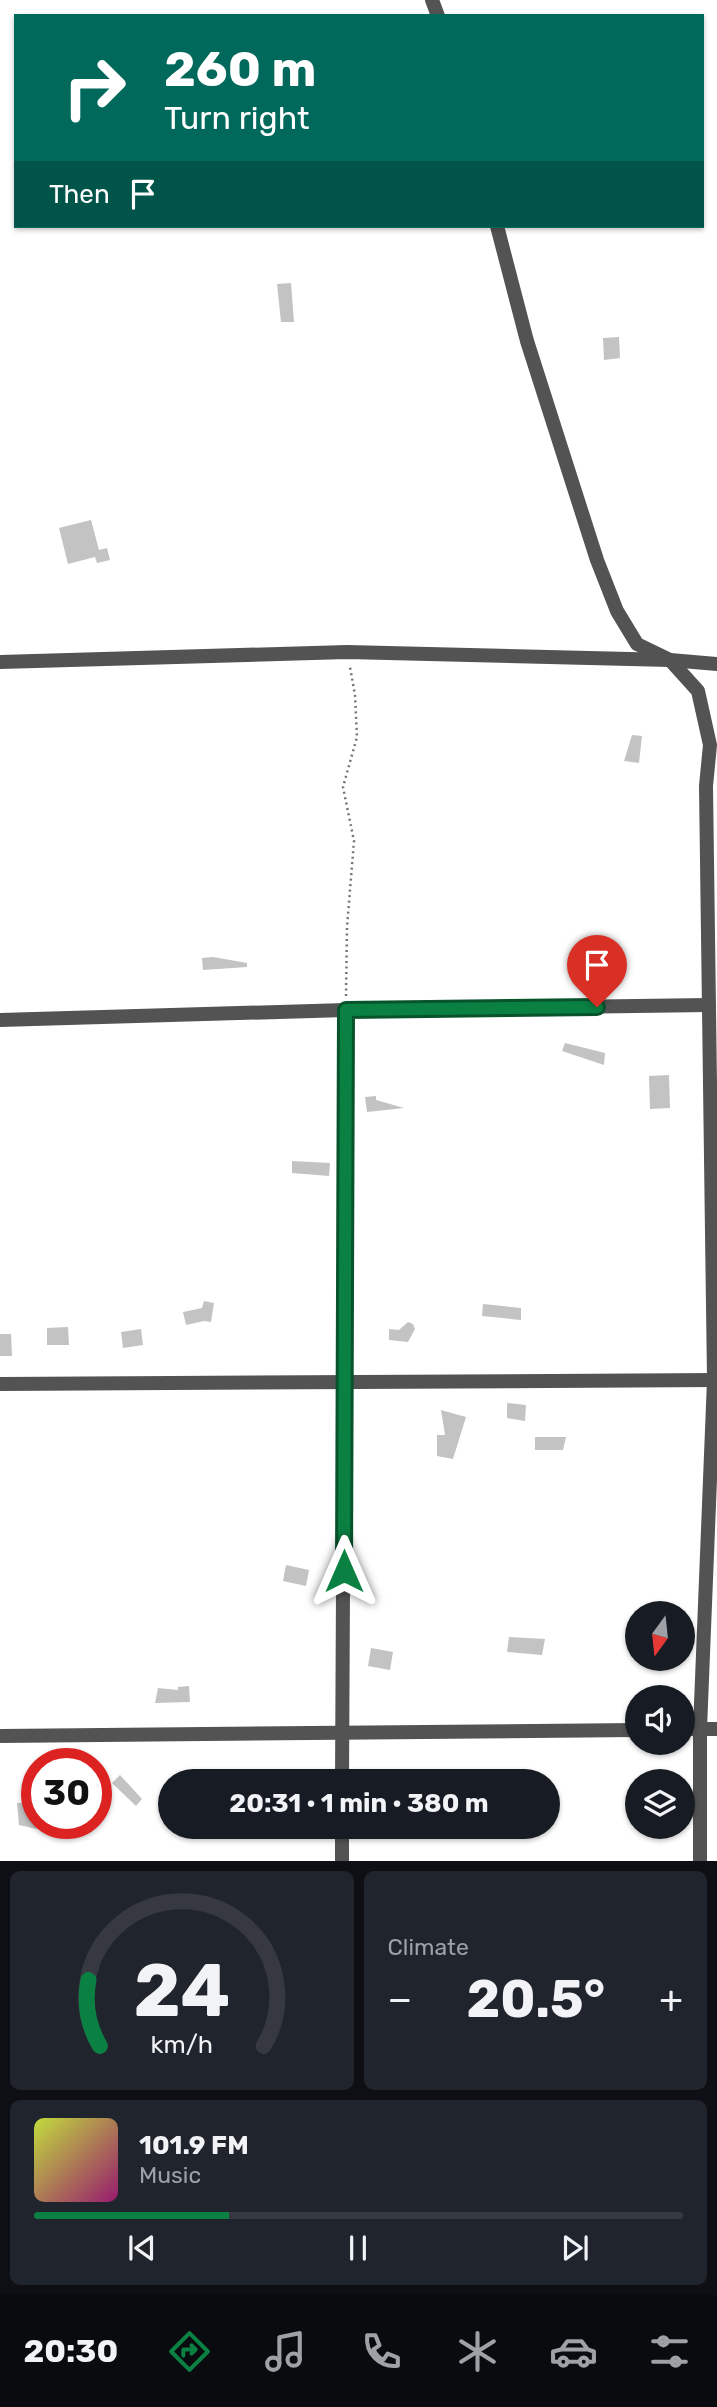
<!DOCTYPE html>
<html lang="en">
<head>
<meta charset="utf-8">
<style>
  body { margin:0; font-family:Rubik,sans-serif; background:#20242c; color:#f1f3f6; height:100vh; display:flex; flex-direction:column; font-size:26px; white-space:nowrap }
  * { box-sizing:border-box; margin:0 }
  p { font-size:23px; color:#9ea1a6 }
  .icon { flex:none; width:38px; height:38px; fill:none; stroke:currentColor; stroke-width:2; stroke-linecap:round; stroke-linejoin:round }
  .map { position:relative; height:1861px; overflow:hidden }
  .panel { display:flex; flex-direction:column; gap:10px; padding:10px; background:#0d0f14; flex:1 }
  .panel>* { flex:none }
  .guide { position:absolute; left:14px; top:14px; width:690px; height:214px; border-radius:0px; box-shadow:0 2px 5px #0004; background:#00695c; color:#fff; overflow:hidden }
  .needle { width:46px; rotate:195deg }
  .buttons { position:absolute; left:625px; top:1601px; display:grid; gap:14px }
  .buttons a { display:grid; place-items:center; width:70px; height:70px; border-radius:50%; background:#171b24; box-shadow:0 2px 5px #0004; font-size:35px }
  .speed { position:absolute; left:21px; top:1748px; display:flex; gap:14px; font-size:35px; font-weight:700; text-align:center }
  .speed>* { display:grid; place-content:center; width:91px; height:91px; border-radius:50%; background:#171b24; box-shadow:0 2px 5px #0004; line-height:1 }
  .speed .limit { border:10px solid #d22; background:#fff; color:#111 }
  .pin { position:absolute; display:grid; place-items:center; width:60px; height:60px; color:#fff; margin:-72px -30px; border-radius:50% 50% 50% 0; rotate:-45deg; box-shadow:0 0 7px #0007 }
  .pin .icon { rotate:45deg }
  .me { position:absolute; width:77px; margin:-38px; rotate:0deg; stroke-linejoin:round; filter:drop-shadow(0 0 5px #0008) }
  .turn { display:flex; align-items:center; gap:24px; height:147px; padding:0 35px; font-size:32px }
  .turn .icon { width:91px; height:91px; stroke-width:2.5 }
  .turn b { display:block; font-size:49px; line-height:60px }
  .then { display:flex; align-items:center; height:66px; padding:0 35px; background:#0003; gap:14px; font-size:26px }
  .big { font-size:52px; font-weight:700; line-height:1.1 }
  .panel .card { flex:1; display:flex; flex-direction:column; justify-content:center; gap:10px; min-width:0; padding:0 24px; border-radius:10px; background:#20242c }
  .panel .dial { align-items:center; gap:0 }
  .dial svg { height:182px; overflow:visible; fill:none; stroke:#363941; stroke-width:7; stroke-linecap:round; text-anchor:middle }
  .dial text { fill:#f1f3f6; stroke:none }
  .song { display:flex; align-items:center; gap:21px }
  .cover { width:84px; height:84px; border-radius:10px; background:linear-gradient(135deg,hsl(70 70% 55%),hsl(320 70% 35%)) }
  .played { height:7px; border-radius:4px; background:linear-gradient(90deg,#0b8043 30%,#363941 30%) }
  .keys { display:flex; justify-content:space-around; direction:ltr }
  .heat { display:flex; justify-content:space-between; align-items:center; font-size:38px; direction:ltr }
  .panel .tiles { flex:1; display:grid; gap:10px; grid-template-columns:1fr 1fr }
  .card:last-child { grid-column:span 2 }
  .trip { position:absolute; left:158px; top:1769px; width:402px; height:70px; border-radius:35px; background:#171b24; box-shadow:0 2px 5px #0004; font-weight:700; line-height:70px; text-align:center }
  .dock { display:flex; height:112px; justify-content:space-around; align-items:center; background:#090b0e; color:#9ea1a6 }
  .dock .icon { width:49px; height:49px }
  .dock .active { color:#0b8043 }
  .dock b { font-size:32px; color:#f1f3f6 }
  .map>svg:first-child { display:block }
</style>
</head>
<body>
<div class="map">
<svg width="717" height="1861" viewBox="0 0 717 1861">
  <rect width="100%" height="100%" fill="#fff"/>
  <!-- building -->
  <g fill="#c3c3c3">
    <path d="M291 283 294 322H281L277 284Z"/>
    <path d="M619 337 620 358 604 360 603 338Z"/>
    <path d="M91 520 99 550 107 548 110 560 97 563 95 557 68 564 59 528Z"/>
    <path d="M632 735 642 736 639 763 624 761Z"/>
    <path d="M213 957 247 963V967L203 970 202 958Z"/>
    <path d="M565 1043 605 1053 604 1065 562 1051Z"/>
    <path d="M669 1075 670 1108 650 1109 649 1076Z"/>
    <path d="M376 1096V1100L404 1108 367 1112 365 1097Z"/>
    <path d="M292 1161 330 1163 329 1176 292 1173Z"/>
    <path d="M204 1301 214 1303 211 1322 204 1321 186 1325 183 1312 202 1308Z"/>
    <path d="M483 1304 521 1308V1320L482 1316Z"/>
    <path d="M408 1322 413 1324 415 1329 408 1342 389 1340V1329L399 1330Z"/>
    <path d="M68 1327 69 1345H47V1328Z"/>
    <path d="M141 1329 143 1345 123 1348 121 1332Z"/>
    <path d="M0 1334H11L12 1356H0Z"/>
    <path d="M507 1403 526 1405 525 1421 507 1418Z"/>
    <path d="M441 1410 466 1417 453 1459 437 1456V1435H445Z"/>
    <path d="M535 1437H566L563 1450H535Z"/>
    <path d="M286 1565 309 1570 306 1586 283 1581Z"/>
    <path d="M509 1637 545 1639 542 1655 507 1652Z"/>
    <path d="M371 1648 393 1652 390 1670 368 1666Z"/>
    <path d="M189 1686 190 1702 155 1703 158 1688 178 1690V1687Z"/>
    <path d="M120 1775 142 1799 136 1806 112 1783Z"/>
    <path d="M37 1802V1829L19 1825 17 1803Z"/>
  </g>
  <g fill="none" stroke-linecap="round" stroke-linejoin="round">
    <!-- path -->
    <path stroke="#757575" stroke-width="2.5" stroke-dasharray="2 3.5" stroke-linecap="butt" d="M346 996 347 927 354 841 343 787 357 737 355 695 350 667"/>
    <!-- minor -->
    <g stroke="#535353" stroke-width="14">
      <path d="M432 0 438 16"/>
      <path d="M497 226 527 341 597 560 617 611 637 644 670 660 698 691 710 745 706 786 714 1380 700 1729V1861"/>
      <path d="M0 662 347 652 670 660 717 664"/>
      <path d="M0 1020 346 1010 709 1005"/>
      <path d="M0 1384 717 1380"/>
      <path d="M682 1729H717"/>
      <path d="M0 1736 637 1730"/>
      <path d="M342 1782 346 1010"/>
      <path d="M342 1861V1827"/>
    </g>
  </g>
  <g fill="none" stroke-linecap="round" stroke-linejoin="round">
    <defs>
      <path id="route" d="M344 1571 346 1010 597 1007"/>
    </defs>
    <!-- route casing -->
    <use href="#route" stroke="#07532c" stroke-width="18"/>
    <!-- route -->
    <use href="#route" stroke="#0b8043" stroke-width="12"/>
  </g>
</svg>
<div class="buttons">
<a><svg class="needle" viewBox="-14 -14 28 28"><path d="M0-13l5 13h-10z" fill="#e53935"/><path d="M0 13l5-13h-10z" fill="#9ea1a6"/></svg></a>
<a><svg class="icon" aria-label="sound" viewBox="0 0 24 24"><path d="M4 9h4l5-4v14l-5-4H4zM17 9q2 3 0 6"/></svg></a>
<a><svg class="icon" aria-label="layers" viewBox="0 0 24 24"><path d="M12 4l9 5-9 5-9-5zM3 14l9 5 9-5"/></svg></a>
</div>
<div class="speed"><div class="limit">30</div></div>
<div class="pin" style="left:597px;top:1007px;background:#d93025"><svg class="icon" aria-label="arrive" viewBox="0 0 24 24"><path d="M6 21V4h12l-3 4 3 4H6"/></svg></div>
<svg class="me" style="left:344px;top:1571px" viewBox="-20 -20 40 40"><path d="M0-17L14 15 0 8-14 15z" fill="#0b8043" stroke="#fff" stroke-width="4"/></svg>
<div class="trip">20:31 · 1 min · 380 m</div>
<div class="guide">
<div class="turn"><svg class="icon" aria-label="right" viewBox="0 0 24 24"><path d="M7 20v-9h11M14 6l5 5-5 5"/></svg><div><b>260 m</b>Turn right</div></div>
<div class="then">Then<svg class="icon" aria-label="arrive" viewBox="0 0 24 24"><path d="M6 21V4h12l-3 4 3 4H6"/></svg></div>
</div>
</div>
<section class="panel">
<div class="tiles">
<div class="card dial"><svg viewBox="0 0 100 80">
<path d="M14 69A42 42 0 1 1 86 69"/>
<path d="M14 69A42 42 0 0 1 9 40" stroke="#0b8043"/>
<text x="50" y="56" font-size="32" font-weight="700">24</text>
<text x="50" y="72" font-size="11">km/h</text>
</svg></div>
<div class="card"><p>Climate</p>
<div class="heat"><a>−</a><b class="big">20.5°</b><a>+</a></div>
</div>
<div class="card">
<div class="song"><i class="cover"></i><div><b>101.9 FM</b><p>Music</p></div></div>
<div class="played"></div>
<div class="keys"><svg class="icon" aria-label="previous" viewBox="0 0 24 24"><path d="M18 5L8 12l10 7zM5 5v14"/></svg><svg class="icon" aria-label="pause" viewBox="0 0 24 24"><path d="M8 5v14M16 5v14"/></svg><svg class="icon" aria-label="next" viewBox="0 0 24 24"><path d="M6 5l10 7-10 7zM19 5v14"/></svg></div>
</div>
</div>
</section>
<nav class="dock">
<b>20:30</b>
<svg class="icon active" aria-label="directions" viewBox="0 0 24 24"><path d="M12 3l9 9-9 9-9-9zM9 14v-3h6M13 9l2 2-2 2"/></svg>
<svg class="icon" aria-label="music" viewBox="0 0 24 24"><path d="M9 18V5l10-2v13"/><circle cx="6" cy="18" r="3"/><circle cx="16" cy="16" r="3"/></svg>
<svg class="icon" aria-label="phone" viewBox="0 0 24 24"><path d="M5 4h4l2 5-3 2q2 4 5 5l2-3 5 2v4C11 20 4 13 5 4z"/></svg>
<svg class="icon" aria-label="climate" viewBox="0 0 24 24"><path d="M12 3v18M4 7l16 10M4 17L20 7"/></svg>
<svg class="icon" aria-label="car" viewBox="0 0 24 24"><path d="M5 17H2v-5l4-1 3-4h7l3 4 3 1v5h-3M9 17h6M6 11h13"/><circle cx="7" cy="17" r="2"/><circle cx="17" cy="17" r="2"/></svg>
<svg class="icon" aria-label="filters" viewBox="0 0 24 24"><path d="M4 7h16M4 17h16"/><circle cx="9" cy="7" r="2"/><circle cx="15" cy="17" r="2"/></svg>
</nav>
</body>
</html>
